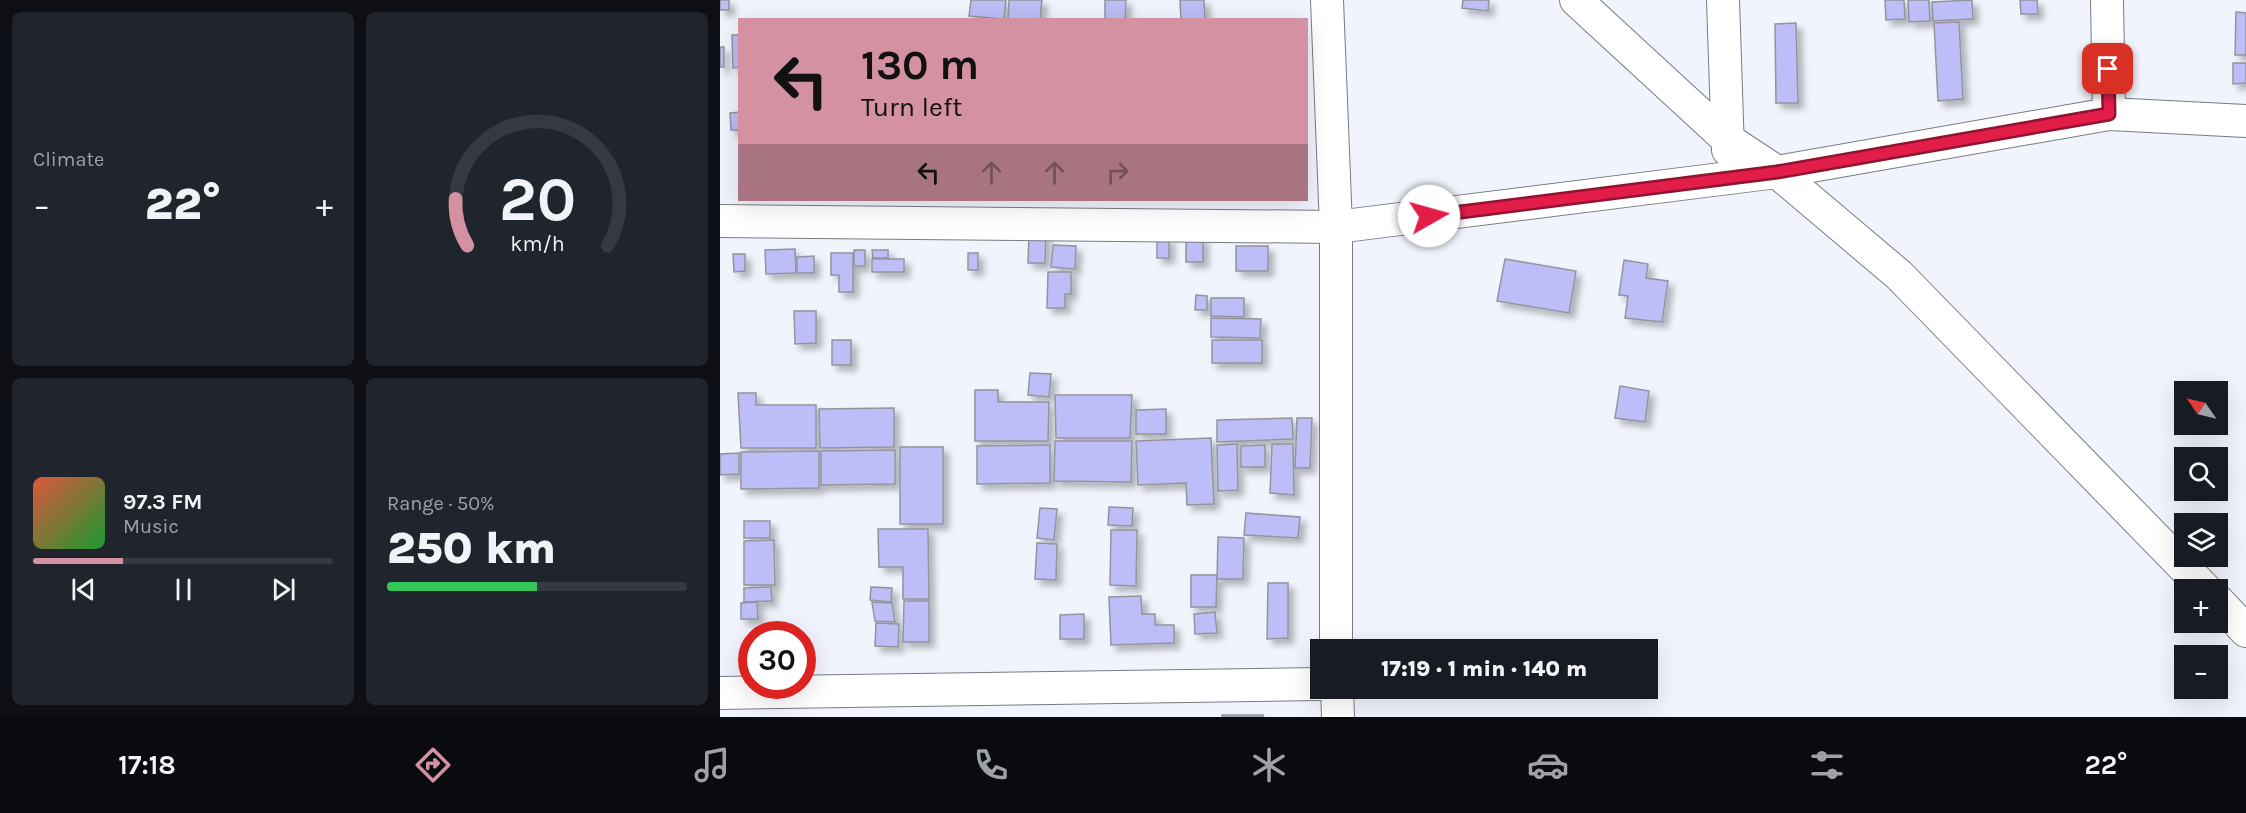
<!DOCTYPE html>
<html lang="en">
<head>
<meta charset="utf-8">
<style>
  body { margin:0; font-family:Karla,sans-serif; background:#20242c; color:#f1f3f6; height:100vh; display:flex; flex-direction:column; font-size:22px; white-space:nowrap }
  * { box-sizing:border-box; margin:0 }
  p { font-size:20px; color:#9ea1a6 }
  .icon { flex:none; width:33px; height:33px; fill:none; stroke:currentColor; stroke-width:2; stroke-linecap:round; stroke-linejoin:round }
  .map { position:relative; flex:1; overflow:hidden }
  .panel { display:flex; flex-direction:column; gap:12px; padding:12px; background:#0d0f14; width:720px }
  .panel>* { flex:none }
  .banner { position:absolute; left:18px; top:18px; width:570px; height:183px; border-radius:0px; box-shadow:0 6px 24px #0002; background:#d391a2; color:#111; overflow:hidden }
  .needle { width:39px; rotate:304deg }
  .tools { position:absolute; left:1454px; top:381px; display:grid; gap:12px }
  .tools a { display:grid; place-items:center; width:54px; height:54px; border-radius:0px; background:#171b24; box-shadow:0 6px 24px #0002; font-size:30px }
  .speed { position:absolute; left:18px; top:621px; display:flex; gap:12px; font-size:30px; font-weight:700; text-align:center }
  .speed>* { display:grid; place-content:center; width:78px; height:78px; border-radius:50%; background:#171b24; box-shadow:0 6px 24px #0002; line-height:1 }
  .speed .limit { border:9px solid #d22; background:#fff; color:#111 }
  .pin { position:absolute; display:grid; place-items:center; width:51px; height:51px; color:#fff; margin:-26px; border-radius:12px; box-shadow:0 3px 9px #0006 }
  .me { position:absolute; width:66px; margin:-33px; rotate:83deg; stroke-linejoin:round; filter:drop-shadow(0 0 4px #0008) }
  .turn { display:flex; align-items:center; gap:21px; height:126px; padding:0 24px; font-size:27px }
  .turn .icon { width:78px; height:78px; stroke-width:2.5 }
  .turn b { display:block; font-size:42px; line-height:51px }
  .lanes { display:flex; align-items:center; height:57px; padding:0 24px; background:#0003; justify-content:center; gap:30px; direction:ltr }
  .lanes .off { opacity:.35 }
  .big { font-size:45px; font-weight:800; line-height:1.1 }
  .panel .widget { flex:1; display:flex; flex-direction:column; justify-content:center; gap:9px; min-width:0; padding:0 21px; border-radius:9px; background:#20242c }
  .panel .dial { align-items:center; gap:0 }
  .dial svg { height:156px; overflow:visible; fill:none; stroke:#363941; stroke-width:7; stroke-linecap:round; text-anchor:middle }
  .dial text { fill:#f1f3f6; stroke:none }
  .song { display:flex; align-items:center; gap:18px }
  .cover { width:72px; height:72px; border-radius:9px; background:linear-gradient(135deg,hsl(10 70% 55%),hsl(130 70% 35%)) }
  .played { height:6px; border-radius:3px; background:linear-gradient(90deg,#d391a2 30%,#363941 30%) }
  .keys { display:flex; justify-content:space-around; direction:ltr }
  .heat { display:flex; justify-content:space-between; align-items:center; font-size:33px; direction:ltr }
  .charge { height:9px; border-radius:4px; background:linear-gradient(90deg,#34c759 50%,#363941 0) }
  .panel .tiles { flex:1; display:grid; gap:12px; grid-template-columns:repeat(2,1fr) }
  .trip { position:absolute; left:590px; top:639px; width:348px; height:60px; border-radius:0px; background:#171b24; box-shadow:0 6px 24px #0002; font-weight:800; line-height:60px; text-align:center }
  .tab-bar { display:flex; height:96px; justify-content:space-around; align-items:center; background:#090b0e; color:#9ea1a6 }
  .tab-bar .icon { width:42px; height:42px }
  .tab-bar .selected { color:#d391a2 }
  .tab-bar b { font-size:27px; color:#f1f3f6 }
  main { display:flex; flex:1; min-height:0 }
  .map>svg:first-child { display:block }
</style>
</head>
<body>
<main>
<section class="panel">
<div class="tiles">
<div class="widget"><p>Climate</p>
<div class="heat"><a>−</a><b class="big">22°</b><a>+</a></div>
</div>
<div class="widget dial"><svg viewBox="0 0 100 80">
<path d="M14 69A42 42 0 1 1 86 69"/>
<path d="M14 69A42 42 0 0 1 8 45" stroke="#d391a2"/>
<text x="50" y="56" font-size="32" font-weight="700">20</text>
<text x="50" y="72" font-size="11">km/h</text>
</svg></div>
<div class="widget">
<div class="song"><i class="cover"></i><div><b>97.3 FM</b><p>Music</p></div></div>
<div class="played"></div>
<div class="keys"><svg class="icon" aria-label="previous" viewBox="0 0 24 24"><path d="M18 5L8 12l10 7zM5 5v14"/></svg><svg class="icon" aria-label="pause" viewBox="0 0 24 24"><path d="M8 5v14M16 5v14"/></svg><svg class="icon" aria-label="next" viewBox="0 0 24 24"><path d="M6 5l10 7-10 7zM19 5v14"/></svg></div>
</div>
<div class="widget"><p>Range · 50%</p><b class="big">250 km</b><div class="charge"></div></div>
</div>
</section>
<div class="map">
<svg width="1526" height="717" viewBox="0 0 1526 717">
  <defs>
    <filter id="shadow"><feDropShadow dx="5.5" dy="5.5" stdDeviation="3" flood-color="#0004"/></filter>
  </defs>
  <rect width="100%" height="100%" fill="#f1f4fc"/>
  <!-- building -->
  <g fill="#bdbdf7" stroke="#94949c" stroke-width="1.5" filter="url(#shadow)">
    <rect x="0" y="0" width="9" height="10"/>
    <path d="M251 0H286L284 19 249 16Z"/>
    <path d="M289 0H322L320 20 288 19Z"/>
    <path d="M385 0H406L405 20H385Z"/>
    <path d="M460 0H484L485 20H461Z"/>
    <path d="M743 0H769L768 11 742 8Z"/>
    <path d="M1165 0H1184L1185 19 1166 20Z"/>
    <path d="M1188 0H1209L1210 21 1189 22Z"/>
    <path d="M1252 0 1253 19 1213 21 1212 2Z"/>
    <path d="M1300 0H1317L1318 14H1301Z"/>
    <path d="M1516 12 1526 13V55H1515Z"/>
    <path d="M1239 22 1243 99 1218 101 1214 23Z"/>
    <path d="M1076 23 1078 103H1056L1055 24Z"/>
    <path d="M12 35H20V67L13 68Z"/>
    <rect x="0" y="47" width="4" height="20"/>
    <path d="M1513 63H1526V83L1513 84Z"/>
    <path d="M20 112V130H11L10 113Z"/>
    <path d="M309 233 326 234 325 263H308Z"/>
    <rect x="466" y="237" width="17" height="25"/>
    <rect x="437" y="238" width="12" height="20"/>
    <path d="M333 245 356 246 355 269 331 267Z"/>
    <rect x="516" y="246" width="32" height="25"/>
    <path d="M75 249 76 273 46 274 45 250Z"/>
    <rect x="134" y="250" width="11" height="16"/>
    <path d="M152 250H168V258H153Z"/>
    <path d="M111 253H133V292H119V275H111Z"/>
    <rect x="248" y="253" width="10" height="17"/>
    <path d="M13 254H25V271L14 272Z"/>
    <path d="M94 256V273H77V257Z"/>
    <rect x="152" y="259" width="32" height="13"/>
    <path d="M785 259 856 271 849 313 777 301Z"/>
    <path d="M904 260 928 264 926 278 948 281 942 322 905 318 908 296 899 295Z"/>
    <path d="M328 272H351V294H345V308H327Z"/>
    <path d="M476 295 487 296V310H475Z"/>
    <path d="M491 298H524V317L491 316Z"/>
    <path d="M74 311H96V343L75 344Z"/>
    <path d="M491 318 541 319 540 338 491 337Z"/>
    <rect x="112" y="340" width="19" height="25"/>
    <rect x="492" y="340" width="50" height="23"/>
    <path d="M310 373 331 374 329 397 308 395Z"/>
    <path d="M900 386 929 391 925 422 895 418Z"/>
    <path d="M255 390H278V402H329L328 441H255Z"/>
    <path d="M18 393H36V405H96V448H21Z"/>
    <path d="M335 395H412L410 438H336Z"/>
    <path d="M174 408V447L100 448 99 409Z"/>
    <path d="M446 409V434H416V410Z"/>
    <path d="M572 418 573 439 497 442V420Z"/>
    <path d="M577 418H592L590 468H575Z"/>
    <path d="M491 438 494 504 467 505 466 483 418 485 416 441Z"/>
    <path d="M335 441H412L411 482 334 481Z"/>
    <path d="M517 444 518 490 498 491 497 445Z"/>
    <path d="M552 444H573L574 495 550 493Z"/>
    <path d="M330 445V483L257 484V446Z"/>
    <path d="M545 445V467H521V446Z"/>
    <rect x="180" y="447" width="43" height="77"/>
    <path d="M175 450V484L101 485V451Z"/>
    <path d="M99 451V488L21 489V452Z"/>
    <path d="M19 453V474L0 475V454Z"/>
    <path d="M389 507 413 508 412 526 388 525Z"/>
    <path d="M320 508 337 509 334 540 317 538Z"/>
    <path d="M526 513 580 517 578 538 524 535Z"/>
    <rect x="24" y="521" width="26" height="17"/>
    <path d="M158 529H208L209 599H183V567H159Z"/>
    <path d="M391 530H417L416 586 390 585Z"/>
    <path d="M498 537 524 538 523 579H497Z"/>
    <path d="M54 540 55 585H24V541Z"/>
    <path d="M317 543 337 544 336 580 315 579Z"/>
    <path d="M471 575H497L496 607H471Z"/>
    <path d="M548 583H568V638L547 639Z"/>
    <path d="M51 587 52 601 24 602V588Z"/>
    <path d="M151 587 172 588 171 602 150 600Z"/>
    <path d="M421 596 422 614H435V625H454V643L391 645 389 597Z"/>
    <path d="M184 601H209V642H183Z"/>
    <path d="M37 602 38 619H21V603Z"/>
    <path d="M152 602 172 603 175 622 155 621Z"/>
    <path d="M495 612 497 633 475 634 474 614Z"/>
    <path d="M364 614V639H340V615Z"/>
    <path d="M156 623 179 624 178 647 155 646Z"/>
    <rect x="502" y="715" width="41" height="2"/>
  </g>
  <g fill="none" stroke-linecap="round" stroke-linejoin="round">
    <defs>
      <g id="street">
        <path d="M607 0 616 227V650"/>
        <path d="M856 0 1007 139 1057 172 1179 275 1486 590"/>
        <path d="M1003 0 1008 150"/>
        <path d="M1387 0 1389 114"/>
        <path d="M0 221 616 227 1057 172 1389 114 1526 121"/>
        <path d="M1497 600 1526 631"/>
        <path d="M617 688 618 717"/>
        <path d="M0 693 600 684"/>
      </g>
    </defs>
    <!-- street casing -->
    <use href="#street" stroke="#797b83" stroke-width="34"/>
    <!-- street -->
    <use href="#street" stroke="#fff" stroke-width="32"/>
  </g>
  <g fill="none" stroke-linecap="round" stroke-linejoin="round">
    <defs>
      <path id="route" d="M709 216 1057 172 1389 114 1388 69"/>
    </defs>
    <!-- route casing -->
    <use href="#route" stroke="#92132f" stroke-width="15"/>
    <!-- route -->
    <use href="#route" stroke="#e11d48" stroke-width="10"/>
  </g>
</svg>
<div class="tools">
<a><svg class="needle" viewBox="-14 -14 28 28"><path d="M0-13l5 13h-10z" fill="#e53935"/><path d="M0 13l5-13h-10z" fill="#9ea1a6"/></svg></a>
<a><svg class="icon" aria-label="search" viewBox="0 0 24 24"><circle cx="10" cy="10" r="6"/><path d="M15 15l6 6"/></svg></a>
<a><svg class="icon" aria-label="layers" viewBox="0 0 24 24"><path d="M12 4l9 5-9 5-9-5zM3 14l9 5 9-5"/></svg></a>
<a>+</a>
<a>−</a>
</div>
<div class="speed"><div class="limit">30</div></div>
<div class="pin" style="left:1388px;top:69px;background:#d93025"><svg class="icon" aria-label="arrive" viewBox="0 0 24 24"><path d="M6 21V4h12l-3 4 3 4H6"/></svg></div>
<svg class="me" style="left:709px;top:216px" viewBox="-20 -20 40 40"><circle r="19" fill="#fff"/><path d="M0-13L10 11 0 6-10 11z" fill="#e11d48"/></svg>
<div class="trip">17:19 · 1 min · 140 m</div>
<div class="banner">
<div class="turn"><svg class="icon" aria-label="left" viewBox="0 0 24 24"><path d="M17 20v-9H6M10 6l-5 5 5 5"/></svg><div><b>130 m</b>Turn left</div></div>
<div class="lanes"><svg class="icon" aria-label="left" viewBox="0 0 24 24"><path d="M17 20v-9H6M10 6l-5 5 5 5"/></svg><svg class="icon off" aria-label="ahead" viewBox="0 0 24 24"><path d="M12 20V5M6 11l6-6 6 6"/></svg><svg class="icon off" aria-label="ahead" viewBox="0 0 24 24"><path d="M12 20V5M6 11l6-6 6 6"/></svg><svg class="icon off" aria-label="right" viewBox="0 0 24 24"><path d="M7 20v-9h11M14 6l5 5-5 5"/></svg></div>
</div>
</div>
</main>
<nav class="tab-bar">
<b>17:18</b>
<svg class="icon selected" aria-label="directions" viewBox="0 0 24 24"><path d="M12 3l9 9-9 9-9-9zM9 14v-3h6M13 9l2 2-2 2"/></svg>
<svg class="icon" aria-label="music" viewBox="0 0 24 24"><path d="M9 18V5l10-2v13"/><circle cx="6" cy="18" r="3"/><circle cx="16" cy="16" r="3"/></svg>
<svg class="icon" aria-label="phone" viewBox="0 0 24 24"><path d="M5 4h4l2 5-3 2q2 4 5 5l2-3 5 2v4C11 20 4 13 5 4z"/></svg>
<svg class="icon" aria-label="climate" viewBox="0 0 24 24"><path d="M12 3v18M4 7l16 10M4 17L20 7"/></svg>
<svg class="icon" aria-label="car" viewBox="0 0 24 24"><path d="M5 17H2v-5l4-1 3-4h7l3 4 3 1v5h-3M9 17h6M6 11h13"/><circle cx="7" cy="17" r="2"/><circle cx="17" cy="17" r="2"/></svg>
<svg class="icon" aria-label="filters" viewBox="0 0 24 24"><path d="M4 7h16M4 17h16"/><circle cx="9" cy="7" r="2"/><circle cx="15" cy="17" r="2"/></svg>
<b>22°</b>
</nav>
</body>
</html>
